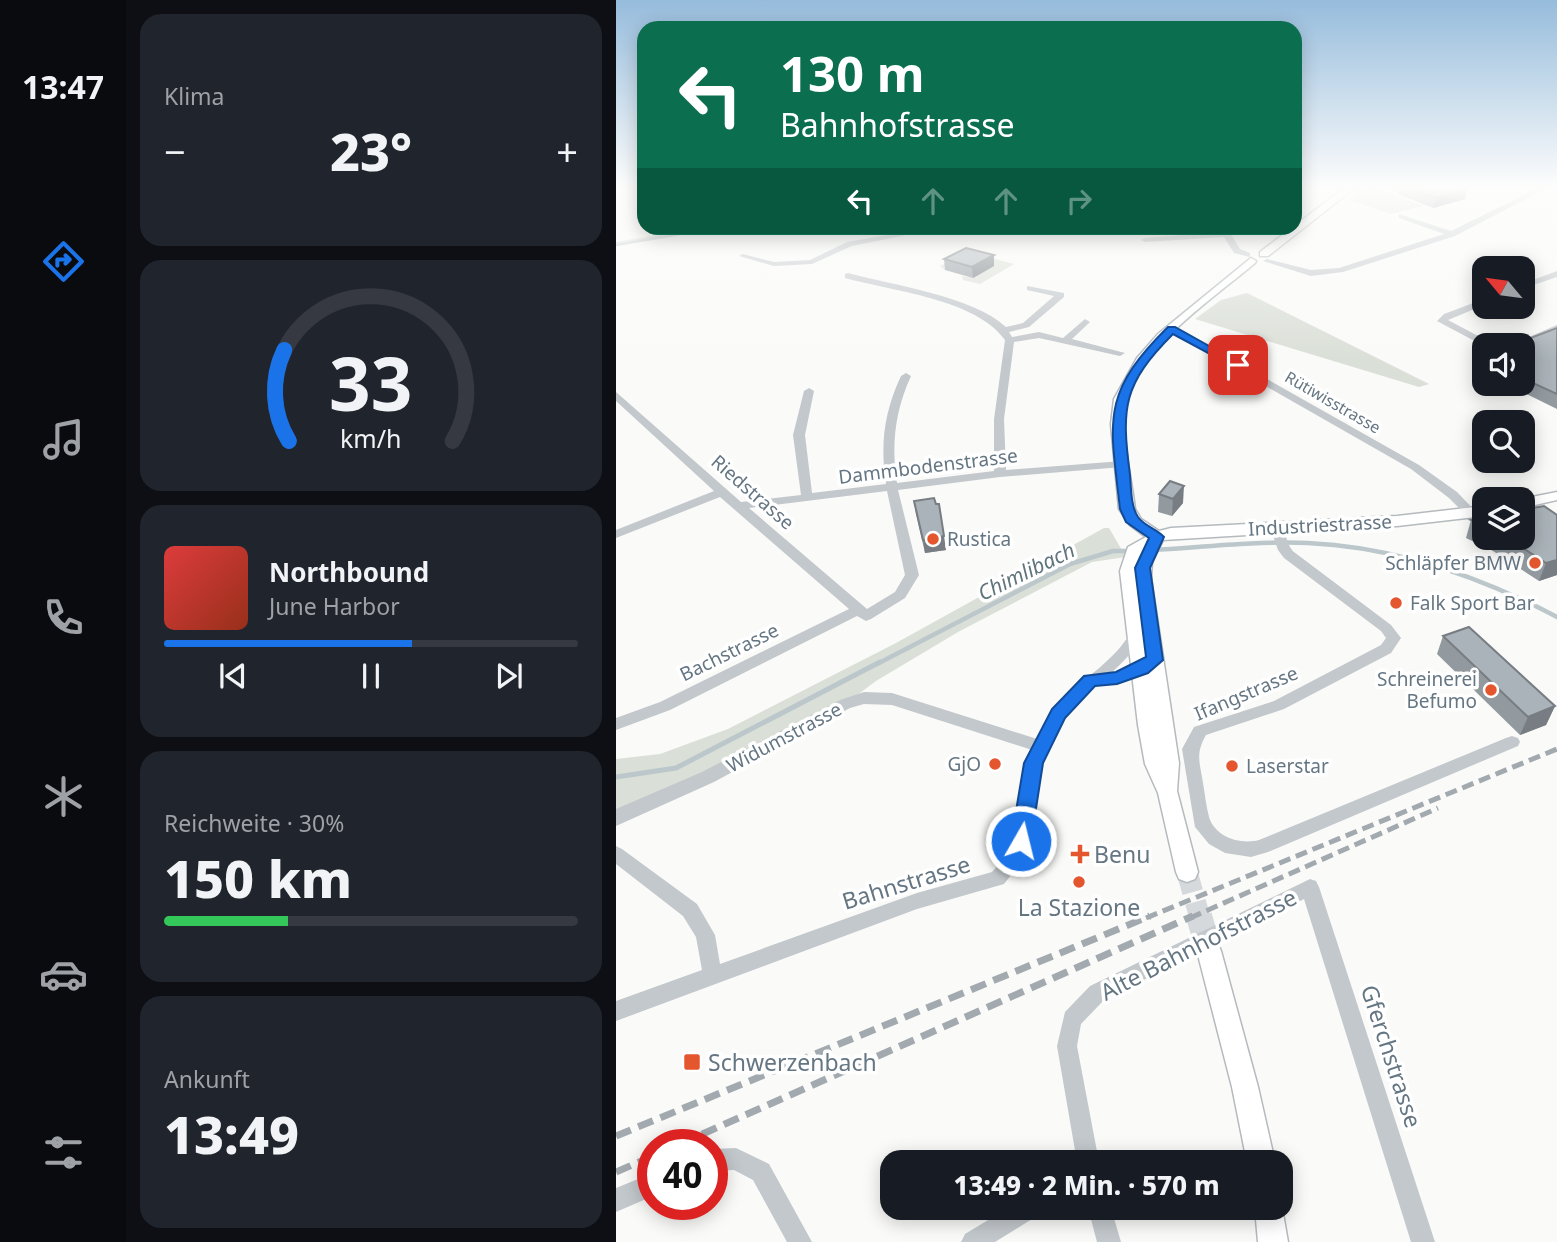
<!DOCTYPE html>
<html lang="de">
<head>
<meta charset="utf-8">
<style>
  body { margin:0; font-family:"Noto Sans",sans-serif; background:#20242c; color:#f1f3f6; height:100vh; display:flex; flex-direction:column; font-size:26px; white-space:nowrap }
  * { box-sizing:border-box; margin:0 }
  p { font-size:23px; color:#9ea1a6 }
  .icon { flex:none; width:38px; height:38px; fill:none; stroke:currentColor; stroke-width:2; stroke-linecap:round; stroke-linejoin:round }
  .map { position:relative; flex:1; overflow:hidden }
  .drawer { display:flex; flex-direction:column; gap:14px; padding:14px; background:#0d0f14; width:490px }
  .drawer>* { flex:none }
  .banner { position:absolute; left:21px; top:21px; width:665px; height:214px; border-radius:21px; box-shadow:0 4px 18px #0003; background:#0b6e4f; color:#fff; overflow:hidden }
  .needle { width:46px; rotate:299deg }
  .tools { position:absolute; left:856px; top:256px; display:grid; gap:14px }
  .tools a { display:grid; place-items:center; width:63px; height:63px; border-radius:14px; background:#171b24; box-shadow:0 4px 18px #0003; font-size:35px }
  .speed { position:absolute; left:21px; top:1129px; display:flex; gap:14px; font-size:35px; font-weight:700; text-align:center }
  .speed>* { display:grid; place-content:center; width:91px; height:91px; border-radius:50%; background:#171b24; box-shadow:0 4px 18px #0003; line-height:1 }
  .speed .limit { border:10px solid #d22; background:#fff; color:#111 }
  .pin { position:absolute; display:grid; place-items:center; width:60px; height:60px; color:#fff; margin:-30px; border-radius:14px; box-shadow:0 4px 10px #0006 }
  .me { position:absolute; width:77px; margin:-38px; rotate:8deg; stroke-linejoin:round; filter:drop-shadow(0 0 5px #0008) }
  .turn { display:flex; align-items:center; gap:24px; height:147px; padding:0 28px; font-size:32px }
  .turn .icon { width:91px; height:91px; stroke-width:2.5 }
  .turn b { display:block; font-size:49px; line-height:60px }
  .lanes { display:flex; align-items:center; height:66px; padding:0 28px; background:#0003; justify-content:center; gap:35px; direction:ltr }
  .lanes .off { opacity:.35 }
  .big { font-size:52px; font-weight:800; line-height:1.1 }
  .drawer .tile { flex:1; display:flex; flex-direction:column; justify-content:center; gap:10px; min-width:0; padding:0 24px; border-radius:21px; background:#20242c }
  .drawer .dial { align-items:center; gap:0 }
  .dial svg { height:182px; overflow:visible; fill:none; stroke:#363941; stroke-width:7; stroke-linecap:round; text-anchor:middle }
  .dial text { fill:#f1f3f6; stroke:none }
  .song { display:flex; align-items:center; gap:21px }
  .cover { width:84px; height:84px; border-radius:10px; background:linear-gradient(135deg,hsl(0 70% 55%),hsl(10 70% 35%)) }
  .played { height:7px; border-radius:4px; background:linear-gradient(90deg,#1a73e8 60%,#363941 60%) }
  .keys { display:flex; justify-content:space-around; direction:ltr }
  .heat { display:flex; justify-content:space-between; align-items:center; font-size:38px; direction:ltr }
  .charge { height:10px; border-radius:5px; background:linear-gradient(90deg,#34c759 30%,#363941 0) }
  .trip { position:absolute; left:264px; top:1150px; width:413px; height:70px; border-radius:21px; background:#171b24; box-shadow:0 4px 18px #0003; font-weight:800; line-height:70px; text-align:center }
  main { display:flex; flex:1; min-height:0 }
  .tabs { display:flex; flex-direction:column; width:126px; justify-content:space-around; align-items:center; background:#090b0e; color:#9ea1a6 }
  .tabs .icon { width:49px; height:49px }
  .tabs .on { color:#1a73e8 }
  .tabs b { font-size:32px; color:#f1f3f6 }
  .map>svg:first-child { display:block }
</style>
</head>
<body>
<main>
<nav class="tabs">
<b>13:47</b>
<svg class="icon on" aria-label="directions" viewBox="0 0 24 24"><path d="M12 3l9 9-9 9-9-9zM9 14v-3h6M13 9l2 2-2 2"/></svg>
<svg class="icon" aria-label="music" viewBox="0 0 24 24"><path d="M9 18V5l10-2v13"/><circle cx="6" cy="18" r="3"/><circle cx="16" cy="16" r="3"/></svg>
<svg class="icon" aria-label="phone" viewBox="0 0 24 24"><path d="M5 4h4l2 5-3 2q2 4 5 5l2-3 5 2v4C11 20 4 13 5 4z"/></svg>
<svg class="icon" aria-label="climate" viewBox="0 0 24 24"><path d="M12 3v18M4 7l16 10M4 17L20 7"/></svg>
<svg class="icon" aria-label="car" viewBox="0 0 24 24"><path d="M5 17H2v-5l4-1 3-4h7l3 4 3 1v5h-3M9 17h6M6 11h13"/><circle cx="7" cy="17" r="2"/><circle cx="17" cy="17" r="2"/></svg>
<svg class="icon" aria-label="filters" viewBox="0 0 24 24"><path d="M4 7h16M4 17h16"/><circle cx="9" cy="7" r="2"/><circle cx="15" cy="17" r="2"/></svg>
</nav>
<section class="drawer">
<div class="tile"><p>Klima</p>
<div class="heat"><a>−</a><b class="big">23°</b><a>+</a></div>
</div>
<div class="tile dial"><svg viewBox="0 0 100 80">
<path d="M14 69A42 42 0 1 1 86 69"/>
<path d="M14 69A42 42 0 0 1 12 29" stroke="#1a73e8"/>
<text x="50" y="56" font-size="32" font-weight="700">33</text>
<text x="50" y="72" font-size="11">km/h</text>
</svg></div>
<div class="tile">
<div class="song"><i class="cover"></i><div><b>Northbound</b><p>June Harbor</p></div></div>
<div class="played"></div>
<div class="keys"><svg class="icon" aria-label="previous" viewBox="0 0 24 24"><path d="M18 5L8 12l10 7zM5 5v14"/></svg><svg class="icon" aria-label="pause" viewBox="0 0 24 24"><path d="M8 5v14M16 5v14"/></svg><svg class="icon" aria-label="next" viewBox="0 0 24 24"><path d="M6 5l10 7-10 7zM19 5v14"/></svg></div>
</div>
<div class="tile"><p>Reichweite · 30%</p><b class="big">150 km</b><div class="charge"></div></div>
<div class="tile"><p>Ankunft</p><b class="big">13:49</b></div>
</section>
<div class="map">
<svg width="941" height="1242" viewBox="0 0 941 1242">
  <rect width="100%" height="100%" fill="#fafaf8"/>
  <!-- green -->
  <g fill="#dadfd7">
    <path d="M749 186H754L808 206 775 214 733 200Z"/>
    <path d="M81 228H109L0 246V242Z"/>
    <path d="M353 252 398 264 364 284 347 280 346 276 357 278 377 266 341 262 329 270 324 266Z"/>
    <path d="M631 293 813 384 803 387 579 319 605 300Z"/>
    <path d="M488 528H493L510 557 476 562 342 632 260 681 229 704 0 819V759L44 754 112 729 280 643Z"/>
  </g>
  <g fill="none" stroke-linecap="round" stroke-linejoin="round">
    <!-- stream-far2 -->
    <path stroke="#bbc7cb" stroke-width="2.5" d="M0 245 98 228"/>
    <!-- stream-far1 -->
    <g stroke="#bbc7cb" stroke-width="4.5">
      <path d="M537 550C588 547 640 541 692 543 781 547 863 576 941 617"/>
      <path d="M261 664 454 564 497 551H514"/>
    </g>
    <!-- stream -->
    <path stroke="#bbc7cb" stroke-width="5" d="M0 777 60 768 264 662"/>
    <!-- major-tunnel-far1 -->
    <path stroke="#d5d9db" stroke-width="21" stroke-dasharray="21 10" stroke-linecap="butt" d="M571 872 584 918"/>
    <!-- major-tunnel -->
    <path stroke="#d5d9db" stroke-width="26" stroke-dasharray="26 13" stroke-linecap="butt" d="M583 916 593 951"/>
    <defs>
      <g id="major">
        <path d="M731 186H741L652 256H644V252Z"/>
        <path d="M635 258 640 261 639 263C599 297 522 348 511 401 504 435 515 475 519 509L525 519 543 531 555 528 781 516 868 506V516L781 526 547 540 536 562 535 578 563 763 561 791 582 872 579 879 571 882 563 879 560 872 542 793 529 764 522 725 504 571 512 547 530 537 514 525 503 509 495 424 498 399 521 358 542 334Z"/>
        <path d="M941 492V500L906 508V499Z"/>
        <path d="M593 940 602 943 605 951 642 1087 659 1162H631L616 1087 581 951 584 943Z"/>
        <path d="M665 1202 672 1242H642L639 1208H665Z"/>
      </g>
    </defs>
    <!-- major casing -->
    <use href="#major" stroke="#b5babe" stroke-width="3"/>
    <!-- minor -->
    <g fill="#c3c8cc" fill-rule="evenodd">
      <path d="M926 186H935L839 236 727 272 695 276 647 261 651 259 695 270 723 268 828 234 783 218V214L835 231Z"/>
      <path d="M311 228H325L236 246 196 264 158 266 123 256 127 254 158 262 194 260 231 242Z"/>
      <path d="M603 228H611L624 249 634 253V257L618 253 608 237 529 242 525 240 529 238 606 232Z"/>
      <path d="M941 271V277L906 289V284Z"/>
      <path d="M232 273C276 285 357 296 390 327L407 323 438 296 411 290V286L448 293V297L413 327 393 332 396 337 423 332 447 338 469 319 474 322 456 339 509 353 504 356 423 338 398 342 388 419 390 470 506 461 512 464 506 467 384 477 282 490 303 575 289 598 255 619 250 621 241 616 54 710 0 730V718L44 702 233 609 104 497 0 538V530L98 491 0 401V392L125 502 185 495 177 435 188 391 193 388 198 391 189 435 196 493 270 484C264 445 268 412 285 376L290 373 295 376C279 411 275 445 281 483L378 471V419L389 340C360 299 276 291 229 278V274ZM271 491 289 575 279 592 251 609 133 508Z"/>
      <path d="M868 299V305L832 320 879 345 868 346 821 321 828 314Z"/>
      <path d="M941 325V331L906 345H894Z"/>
      <path d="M553 327H559L803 465 841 492 861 513 855 517 851 516 833 498 795 469 553 331Z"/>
      <path d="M660 523C671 527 669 544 678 552L775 625 785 638 775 653 668 709 590 735C579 754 584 763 587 783 589 794 590 806 593 817 599 837 624 845 643 840L890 738 896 736 902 738 904 742 902 746 652 852 635 857 609 853 593 844 579 827 566 749 578 727 658 701 765 645 770 638 765 631 668 558 662 550 654 527Z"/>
      <path d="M520 632 525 634 527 637C518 651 507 662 494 674L533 660 538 661 540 665 538 669 501 683 479 686 461 701 443 725 426 763 411 855 388 884 301 909 0 1021V1001L86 970 80 937 67 916 0 864V846L6 849 81 904 99 935 104 964 301 893 376 872 394 852 410 763 416 750 276 705 248 704 234 708 98 782 0 826V809L86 772 224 700 248 692 276 693 421 739C442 691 469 685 501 651 508 644 511 635 520 632Z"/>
      <path d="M694 879 700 881 703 887 819 1242H795L688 899 488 1000 465 1024 461 1046 483 1162H461L441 1046 449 1012 474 986Z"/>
      <path d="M120 1148 153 1164 196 1242H171L137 1180 118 1170 96 1171V1149Z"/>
      <path d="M37 1173V1196L0 1212V1188Z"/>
      <path d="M392 1208H425L421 1216 379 1242H345L349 1234Z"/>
      <path d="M472 1208H495L505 1242H481Z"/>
    </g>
    <!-- major -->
    <use href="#major" fill="#fff" fill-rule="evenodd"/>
    <!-- rail-far1 -->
    <g stroke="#a2aab0" stroke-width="5" stroke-dasharray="12 6" stroke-linecap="butt">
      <path d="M530 918 941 749"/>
      <path d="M574 918 822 808"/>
    </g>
    <!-- rail -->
    <g stroke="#a2aab0" stroke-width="7" stroke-dasharray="16 8" stroke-linecap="butt">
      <path d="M0 1136 534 916"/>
      <path d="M64 1144 577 916"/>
      <path d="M0 1172 37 1156"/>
    </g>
  </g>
  <!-- wall -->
  <g fill="#929a9f">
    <path d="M784 186H843L849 199 817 208 782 194Z"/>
    <path d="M328 259 378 266 357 278 329 270Z"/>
    <path d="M941 328V409L888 383H906V345Z"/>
    <path d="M554 481 567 503 556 516 542 512 543 494Z"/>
    <path d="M298 501 330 550 309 553 300 514Z"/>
    <path d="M941 515V575L923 581 877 551 850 538 855 520 868 518V537H906Z"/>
    <path d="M827 636 939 706 930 725 904 735 821 654Z"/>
  </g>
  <!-- shaded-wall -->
  <g fill="#777d82">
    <path d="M851 189 849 199 817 208 820 198Z"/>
    <path d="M378 255V266L357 278 356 267Z"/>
    <path d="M568 486 567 503 556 516 557 499Z"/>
    <path d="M328 536 330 550 309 553 307 540Z"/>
    <path d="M941 560V575L923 581 930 563Z"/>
    <path d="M939 706 930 725 904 735 912 717Z"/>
  </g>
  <!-- building -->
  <g fill="#aab3b9" stroke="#777d82" stroke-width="2">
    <path d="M789 186H843L851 189 820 198Z"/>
    <path d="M350 248 378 255 356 267 328 259Z"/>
    <path d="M941 328V394L906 378V358L915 353 906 350V345H896Z"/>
    <path d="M554 481 568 486 557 499 543 494Z"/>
    <path d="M318 498 320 504H323L328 536 307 540 298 501Z"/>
    <path d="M928 506 941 515V560L930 563 890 537H906V510Z"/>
    <path d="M868 518V526L855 520Z"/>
    <path d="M853 627 939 706 912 717 827 636Z"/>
  </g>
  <!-- sky -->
  <linearGradient id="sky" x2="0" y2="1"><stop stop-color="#96bcdc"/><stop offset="0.52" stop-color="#fdfdfc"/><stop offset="1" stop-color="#fdfdfc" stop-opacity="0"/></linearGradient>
  <rect width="941" height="360" fill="url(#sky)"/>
  <!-- route -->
  <path fill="#1a73e8" stroke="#114b97" stroke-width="2" d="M552 327H559L627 365 618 367 557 334C507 384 505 407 514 475 515 488 515 507 522 517 528 526 541 529 548 537L534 568 547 660 532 673 501 684 479 686 449 718 427 763 415 841 412 847 405 849 398 847 395 841 408 763 436 709 468 676 500 672 530 657 519 568 533 538 510 522 504 509C494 420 484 394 552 327Z"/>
  <!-- markers -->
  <g fill="#e4572e" stroke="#fff" stroke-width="2.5">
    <circle cx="317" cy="539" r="7"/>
    <circle cx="919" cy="563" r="7"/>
    <circle cx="780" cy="603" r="7"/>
    <circle cx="875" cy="690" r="7"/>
    <circle cx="379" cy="764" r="7"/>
    <circle cx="616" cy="766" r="7"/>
    <path d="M460.5 843.5h7v7h7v7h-7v7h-7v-7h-7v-7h7z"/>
    <circle cx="463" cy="882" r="7"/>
    <rect x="67" y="1053" width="18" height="18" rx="3.5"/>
  </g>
  <g text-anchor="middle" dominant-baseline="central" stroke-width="7" stroke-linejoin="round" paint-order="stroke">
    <!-- far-street labels -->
    <g font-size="16" fill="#657683" stroke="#fff">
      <text transform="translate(717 402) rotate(30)">Rütiwisstrasse</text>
    </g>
    <!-- street labels -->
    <g font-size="19" fill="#657683" stroke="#fff">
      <text transform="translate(312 466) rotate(-7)">Dammbodenstrasse</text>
      <text transform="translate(137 492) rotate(41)">Riedstrasse</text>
      <text transform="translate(704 525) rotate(-3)">Industriestrasse</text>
      <text transform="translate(113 652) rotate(-26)">Bachstrasse</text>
      <text transform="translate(630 693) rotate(-23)">Ifangstrasse</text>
      <text transform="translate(168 737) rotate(-28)">Widumstrasse</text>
    </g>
    <!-- poi labels -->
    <g font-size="19" fill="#657683" stroke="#fff" text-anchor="start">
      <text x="331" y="539">Rustica</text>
      <text x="905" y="563" text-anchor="end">Schläpfer BMW</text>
      <text x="794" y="603">Falk Sport Bar</text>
      <text x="861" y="679" text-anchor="end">Schreinerei<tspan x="861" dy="22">Befumo</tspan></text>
      <text x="365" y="764" text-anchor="end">GjO</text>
      <text x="630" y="766">Laserstar</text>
    </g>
    <!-- water labels -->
    <g font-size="21" font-style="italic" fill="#60757c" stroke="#fff">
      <text transform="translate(410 571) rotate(-26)">Chimlibach</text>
    </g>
    <!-- near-poi labels -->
    <g font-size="23" fill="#657683" stroke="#fff" text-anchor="start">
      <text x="478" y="854">Benu</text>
      <text x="463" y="907" text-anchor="middle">La Stazione</text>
      <text x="92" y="1062">Schwerzenbach</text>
    </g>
    <!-- near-street labels -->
    <g font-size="23" fill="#657683" stroke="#fff">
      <text transform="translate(290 882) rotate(-17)">Bahnstrasse</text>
      <text transform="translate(582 944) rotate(-27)">Alte Bahnhofstrasse</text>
      <text transform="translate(776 1056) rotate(72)">Gferchstrasse</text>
    </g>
  </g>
</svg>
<div class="tools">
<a><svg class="needle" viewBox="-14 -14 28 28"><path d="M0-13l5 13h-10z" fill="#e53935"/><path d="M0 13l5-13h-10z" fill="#9ea1a6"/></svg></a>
<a><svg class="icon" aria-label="sound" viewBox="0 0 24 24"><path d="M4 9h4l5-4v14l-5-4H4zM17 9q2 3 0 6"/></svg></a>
<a><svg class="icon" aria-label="search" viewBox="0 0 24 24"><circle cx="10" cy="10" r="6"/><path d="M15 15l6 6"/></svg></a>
<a><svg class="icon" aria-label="layers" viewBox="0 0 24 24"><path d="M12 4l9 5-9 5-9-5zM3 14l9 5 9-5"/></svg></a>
</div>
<div class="speed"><div class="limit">40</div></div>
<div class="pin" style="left:622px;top:365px;background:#d93025"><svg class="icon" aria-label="arrive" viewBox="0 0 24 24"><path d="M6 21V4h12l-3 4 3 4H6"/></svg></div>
<svg class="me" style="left:405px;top:841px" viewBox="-20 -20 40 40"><circle r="17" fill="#1a73e8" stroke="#fff" stroke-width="3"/><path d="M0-11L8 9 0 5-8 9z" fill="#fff"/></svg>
<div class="trip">13:49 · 2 Min. · 570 m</div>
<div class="banner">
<div class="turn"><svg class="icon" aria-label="left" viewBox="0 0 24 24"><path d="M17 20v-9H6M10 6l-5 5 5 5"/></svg><div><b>130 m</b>Bahnhofstrasse</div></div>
<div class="lanes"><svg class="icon" aria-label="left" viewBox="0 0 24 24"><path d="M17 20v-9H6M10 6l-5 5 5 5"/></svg><svg class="icon off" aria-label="ahead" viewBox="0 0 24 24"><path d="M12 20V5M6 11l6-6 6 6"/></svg><svg class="icon off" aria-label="ahead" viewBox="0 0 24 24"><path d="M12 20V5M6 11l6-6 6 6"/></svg><svg class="icon off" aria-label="right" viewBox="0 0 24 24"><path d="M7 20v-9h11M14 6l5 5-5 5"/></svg></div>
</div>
</div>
</main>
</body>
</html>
